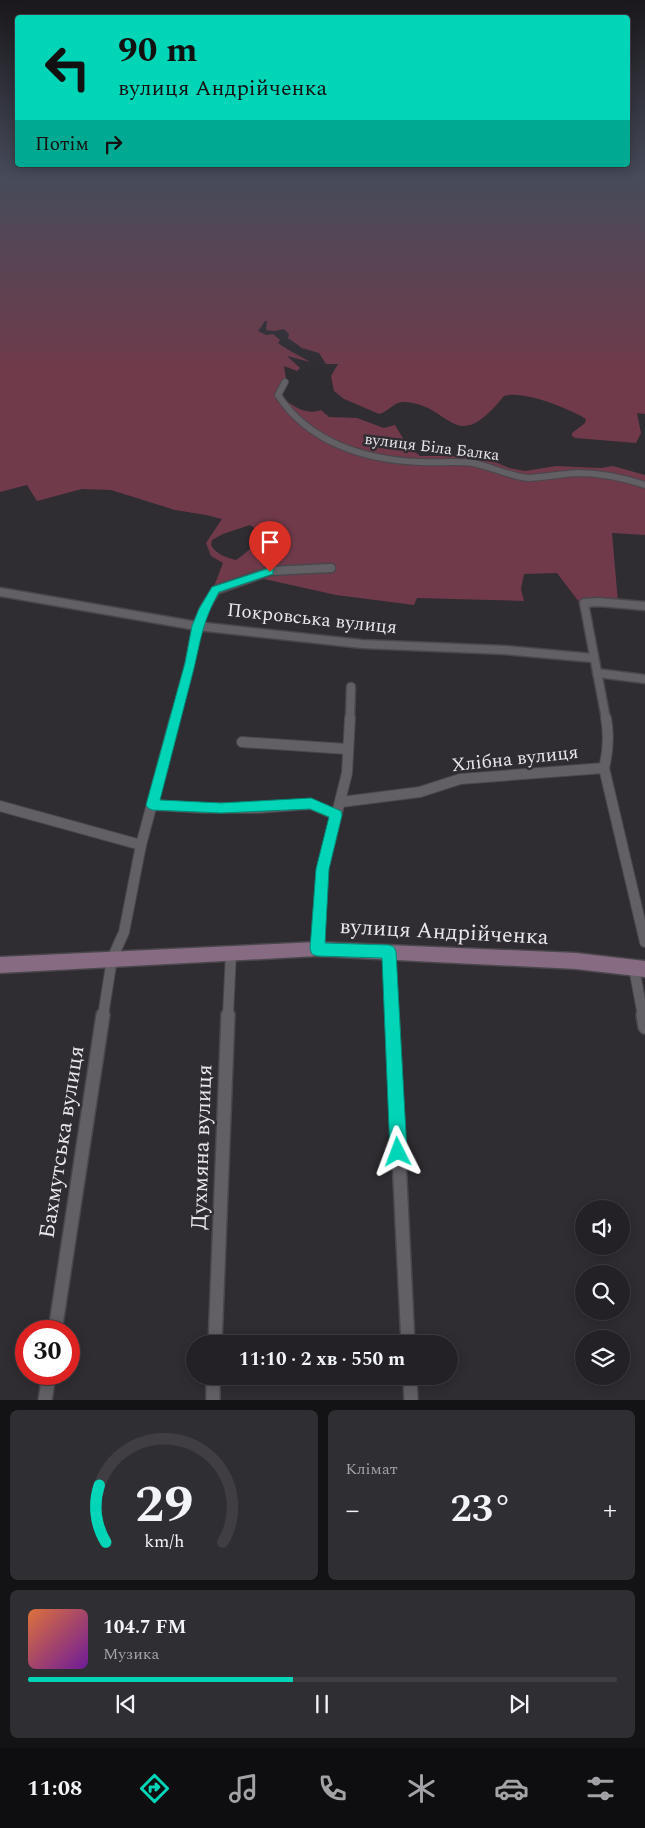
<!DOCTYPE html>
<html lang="uk">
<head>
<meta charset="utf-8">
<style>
  body { margin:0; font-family:Spectral,serif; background:#2f2e32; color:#f1f3f6; height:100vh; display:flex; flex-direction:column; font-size:19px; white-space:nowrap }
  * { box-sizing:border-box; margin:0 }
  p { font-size:16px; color:#a3a3a7 }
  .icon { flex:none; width:28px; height:28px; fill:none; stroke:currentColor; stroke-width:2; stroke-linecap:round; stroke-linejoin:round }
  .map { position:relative; height:1400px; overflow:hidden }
  .sheet { display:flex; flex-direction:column; gap:10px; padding:10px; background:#131215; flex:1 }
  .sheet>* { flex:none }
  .top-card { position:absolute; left:15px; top:15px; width:615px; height:152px; border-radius:5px; box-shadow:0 2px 12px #0003,0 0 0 1px #403e43; background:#00d5b7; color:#111; overflow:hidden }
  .tools { position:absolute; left:575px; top:1200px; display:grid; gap:10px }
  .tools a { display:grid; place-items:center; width:55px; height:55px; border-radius:50%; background:#232126; box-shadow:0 2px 12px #0003,0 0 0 1px #403e43; font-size:25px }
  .speed { position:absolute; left:15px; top:1320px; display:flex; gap:10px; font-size:25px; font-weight:700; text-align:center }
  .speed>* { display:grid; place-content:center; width:65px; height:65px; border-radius:50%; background:#232126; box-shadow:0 2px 12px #0003,0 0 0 1px #403e43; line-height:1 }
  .speed .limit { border:8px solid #d22; background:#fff; color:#111 }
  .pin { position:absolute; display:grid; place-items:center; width:42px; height:42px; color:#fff; margin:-51px -21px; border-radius:50% 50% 50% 0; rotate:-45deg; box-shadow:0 0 5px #0007 }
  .pin .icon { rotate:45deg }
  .me { position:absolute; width:55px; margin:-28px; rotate:357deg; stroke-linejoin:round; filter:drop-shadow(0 0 4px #0008) }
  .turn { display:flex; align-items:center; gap:18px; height:105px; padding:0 20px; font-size:22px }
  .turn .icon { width:65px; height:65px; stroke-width:2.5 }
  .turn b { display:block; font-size:35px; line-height:42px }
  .then { display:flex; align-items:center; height:48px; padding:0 20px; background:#0003; gap:10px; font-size:19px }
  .big { font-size:38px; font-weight:700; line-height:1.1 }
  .sheet .widget { flex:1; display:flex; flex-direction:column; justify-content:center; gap:8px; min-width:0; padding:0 18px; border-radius:8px; background:#2f2e32 }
  .sheet .dial { align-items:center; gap:0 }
  .dial svg { height:130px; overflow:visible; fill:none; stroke:#403e43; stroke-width:7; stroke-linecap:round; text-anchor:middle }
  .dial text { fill:#f1f3f6; stroke:none }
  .song { display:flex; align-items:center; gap:15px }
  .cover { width:60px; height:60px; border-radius:8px; background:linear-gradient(135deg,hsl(20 70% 55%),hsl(280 70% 35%)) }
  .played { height:5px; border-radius:2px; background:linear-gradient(90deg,#00d5b7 45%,#403e43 45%) }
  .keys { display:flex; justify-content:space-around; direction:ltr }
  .heat { display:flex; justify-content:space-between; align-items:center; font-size:28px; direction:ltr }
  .sheet .tiles { flex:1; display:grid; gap:10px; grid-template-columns:1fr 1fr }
  .widget:last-child { grid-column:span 2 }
  .trip { position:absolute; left:186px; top:1335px; width:272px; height:50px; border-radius:25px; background:#232126; box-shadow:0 2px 12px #0003,0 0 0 1px #403e43; font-weight:700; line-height:50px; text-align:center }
  .tabs { display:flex; height:80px; justify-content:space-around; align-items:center; background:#0e0d0f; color:#a3a3a7 }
  .tabs .icon { width:35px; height:35px }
  .tabs .selected { color:#00d5b7 }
  .tabs b { font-size:22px; color:#f1f3f6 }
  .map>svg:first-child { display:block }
</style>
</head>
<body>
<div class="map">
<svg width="645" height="1401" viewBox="0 0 645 1401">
  <rect width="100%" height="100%" fill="#2f2c32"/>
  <!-- green -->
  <path fill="#703a4a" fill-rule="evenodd" d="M0 178H645V414L637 413 641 433 636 443 575 438 572 436V433L585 423 586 419C570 409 523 390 504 396 453 459 452 403 403 402 394 402 388 412 379 414L344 399 334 391 331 376 338 364H326L319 353 302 348 288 338 289 334 284 329 274 331 266 330 267 321H265L258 331 266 335 273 334 280 340 278 343C289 351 299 355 310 362L287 356 300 368 297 371 284 366 286 379 289 382 285 384 280 395C290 405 306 416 321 410L329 417 357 418 384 428 395 425 407 445 420 456H462L486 458 509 468 525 471 556 466 601 468 613 466 645 475V535L612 533 618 602 596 600 579 602 557 573 524 574 521 589 524 601 417 598 414 605 336 595 255 577 213 589 223 563 211 556 206 543 222 519 206 515 175 510 111 490 82 489 37 501 27 485 0 492ZM250 525 260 532C255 546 248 552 236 560 225 557 217 555 211 545L212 540 223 534Z"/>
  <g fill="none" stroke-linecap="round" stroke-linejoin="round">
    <defs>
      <path id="street-far3" d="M285 382 278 395C309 443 366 460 420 462 438 463 456 461 473 463 489 466 516 478 528 478 545 477 561 474 578 473 600 473 624 478 645 485"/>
      <g id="street-far2">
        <path d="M0 592 197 626 362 644 504 650 593 658"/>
        <path d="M597 673 645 679"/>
        <path d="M175 719 190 663 197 626 204 609 216 590 270 571 331 568"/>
        <path d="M350 719 351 687"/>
        <path d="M606 719 584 603 598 602 645 606"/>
      </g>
      <g id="street-far1">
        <path d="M606 718C609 734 608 752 604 768L645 942"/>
        <path d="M242 742 347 749"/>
        <path d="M341 802 420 792 460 779 604 768"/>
        <path d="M152 805 203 808H258L311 804 336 815"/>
        <path d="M0 806 141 845"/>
        <path d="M317 949 323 869 347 773 350 718"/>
        <path d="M389 952 392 1016"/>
        <path d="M634 968 643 1016"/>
        <path d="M103 1016 112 959 124 932 141 845 175 718"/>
        <path d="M228 1016 231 952"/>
      </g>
      <g id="street">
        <path d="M392 1015 408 1344"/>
        <path d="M643 1015 645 1027"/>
        <path d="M55 1331 103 1015"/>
        <path d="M215 1344 228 1015"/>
        <path d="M213 1376V1401"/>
        <path d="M410 1376 411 1401"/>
        <path d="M45 1401 49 1374"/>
      </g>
      <path id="secondary" d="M317 942 576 953 645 961V977L576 969 317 956 0 973V957Z"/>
    </defs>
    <!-- street-far3 casing -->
    <use href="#street-far3" stroke="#4a474c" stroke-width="8"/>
    <!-- street-far2 casing -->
    <use href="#street-far2" stroke="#4a474c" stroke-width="11"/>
    <!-- street-far1 casing -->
    <use href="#street-far1" stroke="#4a474c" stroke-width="12"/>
    <!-- street casing -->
    <use href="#street" stroke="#4a474c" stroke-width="16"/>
    <!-- secondary casing -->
    <use href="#secondary" stroke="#4a474c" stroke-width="3"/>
    <!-- street-far3 -->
    <use href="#street-far3" stroke="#625f65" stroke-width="6"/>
    <!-- street-far2 -->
    <use href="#street-far2" stroke="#625f65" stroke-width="8"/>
    <!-- street-far1 -->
    <use href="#street-far1" stroke="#625f65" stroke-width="10"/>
    <!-- street -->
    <use href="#street" stroke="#625f65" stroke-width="13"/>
    <!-- secondary -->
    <use href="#secondary" fill="#866b82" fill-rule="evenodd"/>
  </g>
  <!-- sky -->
  <linearGradient id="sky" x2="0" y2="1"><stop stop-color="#1a181c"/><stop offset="0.48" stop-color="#474b5a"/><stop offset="1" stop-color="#474b5a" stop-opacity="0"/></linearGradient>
  <rect width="645" height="374" fill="url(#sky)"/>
  <!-- route -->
  <path fill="#00d5b7" stroke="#008a77" d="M270 568 273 569V574L219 592C202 622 201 640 193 672 182 715 171 757 160 800L221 803 311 798 341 811 342 815 329 869 325 943 389 945 394 947 396 952 407 1152 404 1158 398 1161 393 1158 390 1152 382 958 317 956 312 954 310 949 316 869 329 817 310 809 221 813 152 810 148 808 146 805 185 663 192 626 199 609 212 587Z"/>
  <g text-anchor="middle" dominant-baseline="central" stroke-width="5" stroke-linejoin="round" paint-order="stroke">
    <!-- far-street labels -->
    <g font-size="16" fill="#e9e7eb" stroke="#2f2c32">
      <text transform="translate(432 447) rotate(7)">вулиця Біла Балка</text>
    </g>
    <!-- street labels -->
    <g font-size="19" fill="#e9e7eb" stroke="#2f2c32">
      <text transform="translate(312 619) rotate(6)">Покровська вулиця</text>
      <text transform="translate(515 759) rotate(-6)">Хлібна вулиця</text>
    </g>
    <!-- near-street labels -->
    <g font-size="22" fill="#e9e7eb" stroke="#2f2c32">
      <text transform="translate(444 932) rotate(3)">вулиця Андрійченка</text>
      <text transform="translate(62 1142) rotate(-81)">Бахмутська вулиця</text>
      <text transform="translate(202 1147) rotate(-88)">Духмяна вулиця</text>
    </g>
  </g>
</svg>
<div class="tools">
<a><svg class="icon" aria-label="sound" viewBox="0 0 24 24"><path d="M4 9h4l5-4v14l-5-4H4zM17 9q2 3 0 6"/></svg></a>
<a><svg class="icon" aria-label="search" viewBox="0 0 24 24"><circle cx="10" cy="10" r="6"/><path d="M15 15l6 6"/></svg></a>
<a><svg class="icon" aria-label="layers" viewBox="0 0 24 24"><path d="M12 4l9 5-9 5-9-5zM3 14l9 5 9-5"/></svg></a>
</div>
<div class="speed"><div class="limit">30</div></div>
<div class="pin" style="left:270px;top:572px;background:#d93025"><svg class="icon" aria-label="arrive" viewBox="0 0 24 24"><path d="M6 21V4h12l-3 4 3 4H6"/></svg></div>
<svg class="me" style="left:398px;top:1152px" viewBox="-20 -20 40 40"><path d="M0-17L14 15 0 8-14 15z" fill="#00d5b7" stroke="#fff" stroke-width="4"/></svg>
<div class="trip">11:10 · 2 хв · 550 m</div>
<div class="top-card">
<div class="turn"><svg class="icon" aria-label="left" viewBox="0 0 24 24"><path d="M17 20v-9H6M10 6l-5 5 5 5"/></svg><div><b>90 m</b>вулиця Андрійченка</div></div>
<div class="then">Потім<svg class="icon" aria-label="right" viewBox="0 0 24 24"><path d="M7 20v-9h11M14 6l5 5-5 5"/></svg></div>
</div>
</div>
<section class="sheet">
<div class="tiles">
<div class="widget dial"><svg viewBox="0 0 100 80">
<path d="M14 69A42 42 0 1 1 86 69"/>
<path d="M14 69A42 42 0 0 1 10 34" stroke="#00d5b7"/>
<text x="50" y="56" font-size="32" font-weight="700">29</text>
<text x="50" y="72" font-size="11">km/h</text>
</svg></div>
<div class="widget"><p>Клімат</p>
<div class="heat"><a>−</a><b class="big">23°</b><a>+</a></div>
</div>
<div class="widget">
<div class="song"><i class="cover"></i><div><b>104.7 FM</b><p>Музика</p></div></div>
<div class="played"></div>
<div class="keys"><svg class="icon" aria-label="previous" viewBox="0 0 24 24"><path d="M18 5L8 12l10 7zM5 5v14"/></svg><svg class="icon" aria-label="pause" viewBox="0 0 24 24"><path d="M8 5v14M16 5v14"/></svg><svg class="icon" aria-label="next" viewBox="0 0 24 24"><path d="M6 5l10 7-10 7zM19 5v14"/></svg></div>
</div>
</div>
</section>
<nav class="tabs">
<b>11:08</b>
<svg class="icon selected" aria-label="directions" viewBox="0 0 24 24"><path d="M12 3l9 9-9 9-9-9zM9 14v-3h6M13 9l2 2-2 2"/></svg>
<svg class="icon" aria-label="music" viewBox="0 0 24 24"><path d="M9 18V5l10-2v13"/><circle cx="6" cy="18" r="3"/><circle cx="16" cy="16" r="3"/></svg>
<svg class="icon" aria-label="phone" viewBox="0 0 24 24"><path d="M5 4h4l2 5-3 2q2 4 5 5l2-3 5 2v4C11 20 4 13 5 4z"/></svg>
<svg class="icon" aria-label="climate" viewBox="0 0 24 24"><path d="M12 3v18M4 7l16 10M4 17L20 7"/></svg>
<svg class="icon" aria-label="car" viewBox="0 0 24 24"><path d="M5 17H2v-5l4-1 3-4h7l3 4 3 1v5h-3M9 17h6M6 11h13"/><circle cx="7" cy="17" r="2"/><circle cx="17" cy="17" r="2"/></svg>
<svg class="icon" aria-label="filters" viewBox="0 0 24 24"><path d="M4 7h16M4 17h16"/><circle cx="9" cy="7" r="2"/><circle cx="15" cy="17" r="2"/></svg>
</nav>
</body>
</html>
